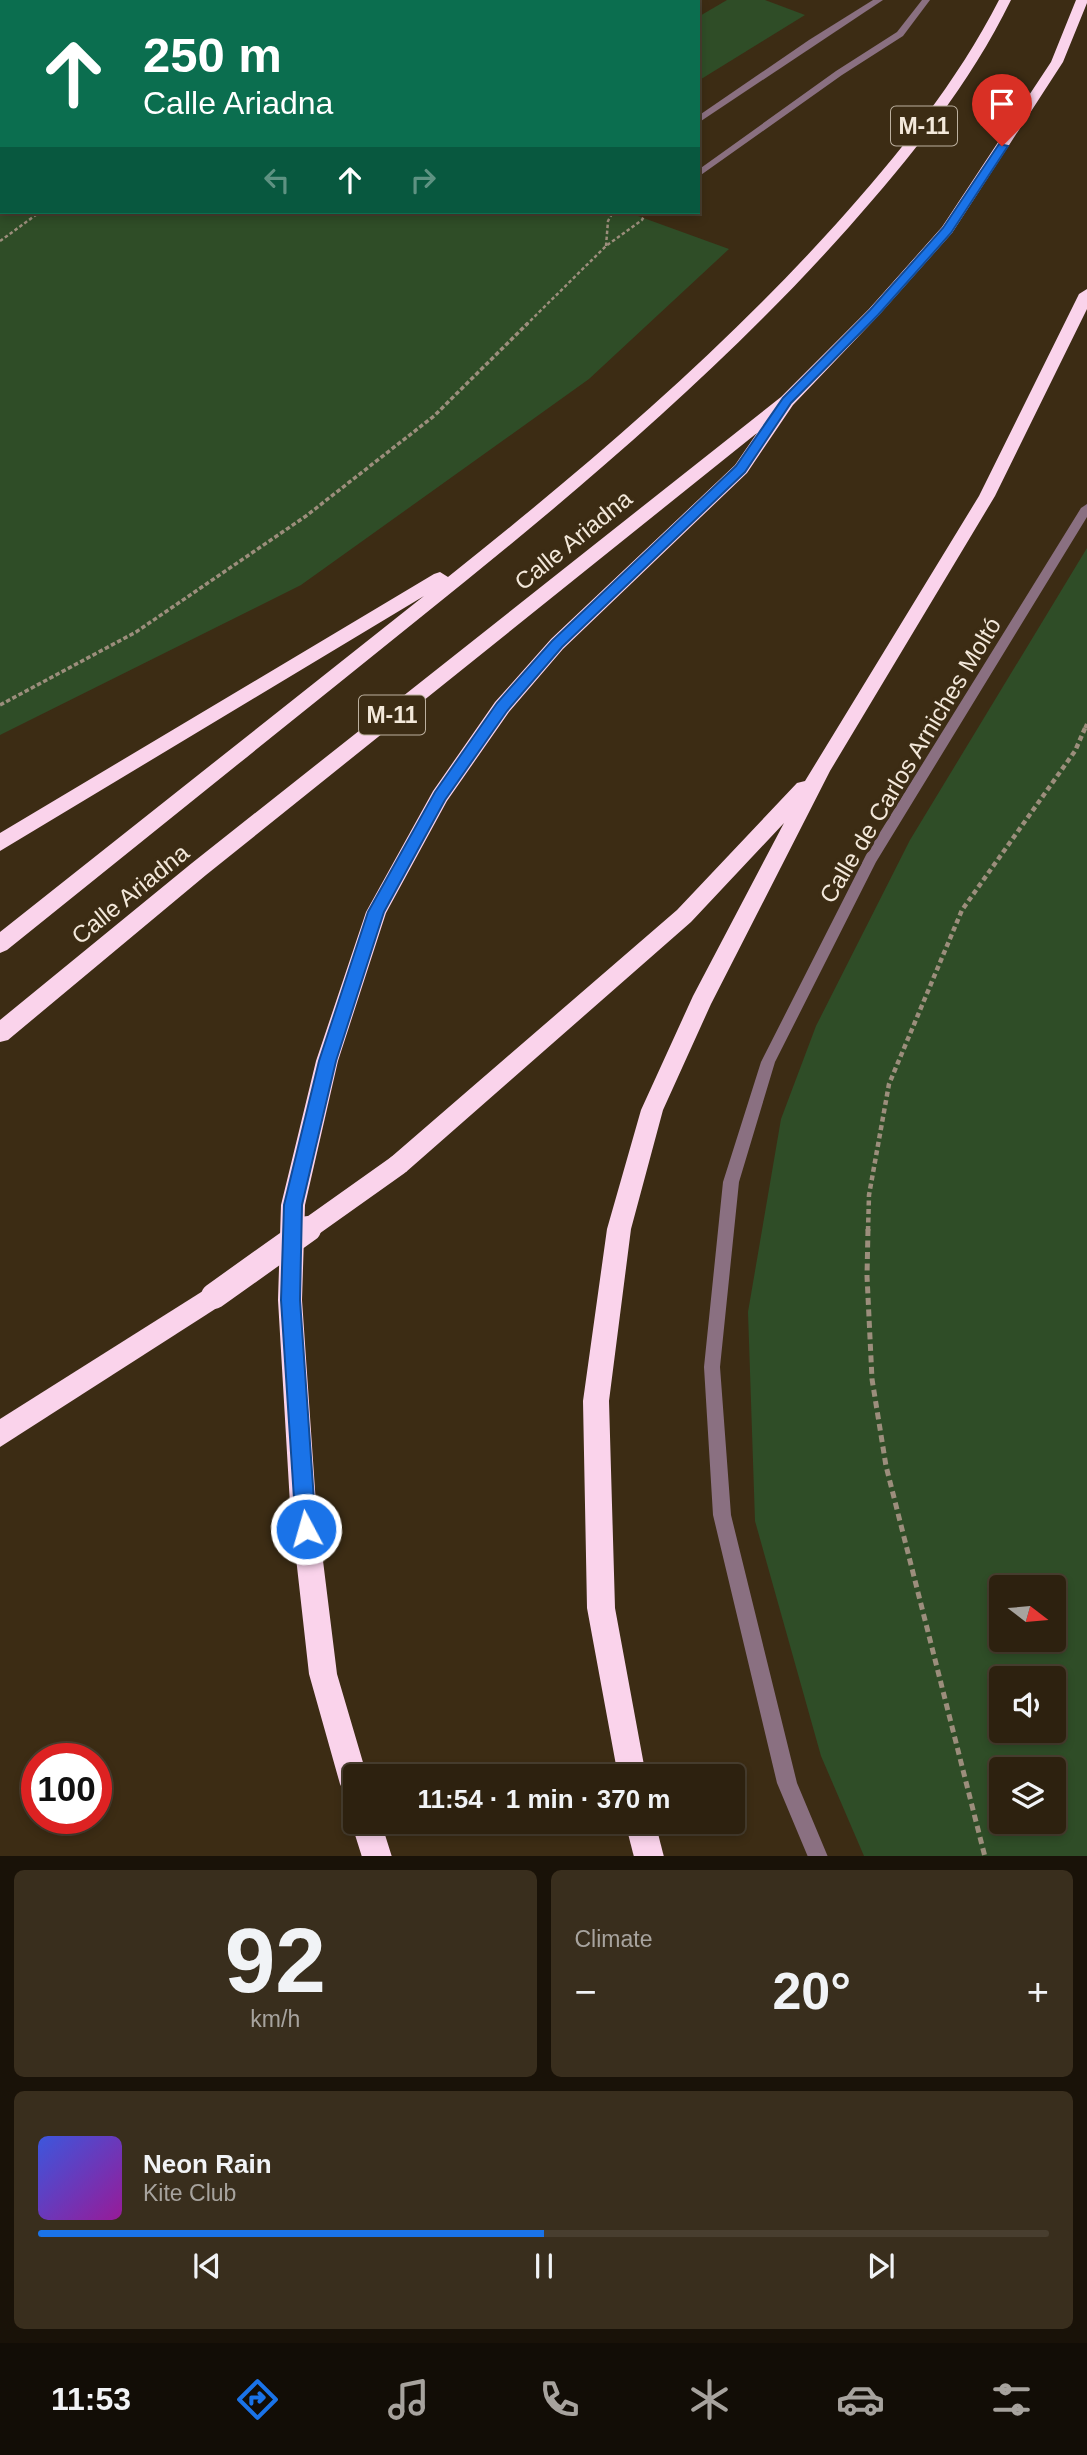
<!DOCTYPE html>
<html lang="en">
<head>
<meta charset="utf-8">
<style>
  body { margin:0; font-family:Helvetica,sans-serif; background:#392e1d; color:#f1f3f6; height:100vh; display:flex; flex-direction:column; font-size:26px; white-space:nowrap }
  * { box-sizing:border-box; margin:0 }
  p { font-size:23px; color:#a7a39e }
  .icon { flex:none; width:38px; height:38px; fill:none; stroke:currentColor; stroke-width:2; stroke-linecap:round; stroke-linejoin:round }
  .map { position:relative; height:1856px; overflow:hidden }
  .panel { display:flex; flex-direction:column; gap:14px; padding:14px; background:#191208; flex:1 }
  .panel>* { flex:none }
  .top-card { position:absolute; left:0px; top:0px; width:700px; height:214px; box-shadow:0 4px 10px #0003,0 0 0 2px #483e2f; background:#0b6e4f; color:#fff; overflow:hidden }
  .needle { width:46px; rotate:106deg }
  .tools { position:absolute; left:989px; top:1575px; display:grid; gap:14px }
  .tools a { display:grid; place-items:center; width:77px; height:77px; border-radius:7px; background:#2d210f; box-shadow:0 4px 10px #0003,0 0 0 2px #483e2f; font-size:35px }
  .speed { position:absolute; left:21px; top:1743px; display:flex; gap:14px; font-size:35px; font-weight:700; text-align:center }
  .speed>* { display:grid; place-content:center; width:91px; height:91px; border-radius:50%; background:#2d210f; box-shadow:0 4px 10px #0003,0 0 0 2px #483e2f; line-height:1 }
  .speed .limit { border:10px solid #d22; background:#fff; color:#111 }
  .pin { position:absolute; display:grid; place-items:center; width:60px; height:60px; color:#fff; margin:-72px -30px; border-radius:50% 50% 50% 0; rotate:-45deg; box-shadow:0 0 7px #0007 }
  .pin .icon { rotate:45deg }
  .me { position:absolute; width:77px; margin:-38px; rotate:354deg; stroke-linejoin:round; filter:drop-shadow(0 0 5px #0008) }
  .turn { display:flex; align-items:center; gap:24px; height:147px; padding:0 28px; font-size:32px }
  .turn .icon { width:91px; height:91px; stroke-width:2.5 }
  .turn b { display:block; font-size:49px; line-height:60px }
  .lanes { display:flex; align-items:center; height:66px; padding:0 28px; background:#0003; justify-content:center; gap:35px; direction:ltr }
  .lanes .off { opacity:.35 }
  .big { font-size:52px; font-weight:600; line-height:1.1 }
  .panel .tile { flex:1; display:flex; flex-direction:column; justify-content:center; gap:10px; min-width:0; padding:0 24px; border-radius:10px; background:#392e1d }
  .panel .dial { align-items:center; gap:0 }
  .dial b { font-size:91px; line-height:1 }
  .song { display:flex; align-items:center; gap:21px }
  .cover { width:84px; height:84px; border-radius:10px; background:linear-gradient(135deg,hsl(230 70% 55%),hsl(300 70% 35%)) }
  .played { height:7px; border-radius:4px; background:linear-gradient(90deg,#1a73e8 50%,#483e2f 50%) }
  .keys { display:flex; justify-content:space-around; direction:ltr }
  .heat { display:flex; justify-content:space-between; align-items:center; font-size:38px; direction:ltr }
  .panel .tiles { flex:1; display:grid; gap:14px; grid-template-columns:1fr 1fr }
  .tile:last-child { grid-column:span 2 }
  .trip { position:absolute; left:343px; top:1764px; width:402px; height:70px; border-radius:7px; background:#2d210f; box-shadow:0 4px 10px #0003,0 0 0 2px #483e2f; font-weight:600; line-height:70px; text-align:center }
  .tabs { display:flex; height:112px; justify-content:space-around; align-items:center; background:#120d06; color:#a7a39e }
  .tabs .icon { width:49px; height:49px }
  .tabs .selected { color:#1a73e8 }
  .tabs b { font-size:32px; color:#f1f3f6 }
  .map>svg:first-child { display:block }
</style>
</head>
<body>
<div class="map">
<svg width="1087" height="1857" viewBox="0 0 1087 1857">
  <rect width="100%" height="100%" fill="#3c2c14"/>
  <!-- green -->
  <g fill="#2f4d27" fill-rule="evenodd">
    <path d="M0 0 451 2H2V212H627L729 249 589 379 301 585 0 735Z"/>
    <path d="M727 0H765L805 15 698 81V17Z"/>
    <path d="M1087 548V1856H864L821 1756 755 1521 748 1312 781 1119 816 1026 910 840ZM1054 1587V1640H1001V1587ZM1054 1678V1731H1001V1678ZM1054 1769V1822H1001V1769Z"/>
  </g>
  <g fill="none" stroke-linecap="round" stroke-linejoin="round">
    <!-- path-far3 -->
    <g stroke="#9c8e7c" stroke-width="2.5" stroke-dasharray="3.5 2.5" stroke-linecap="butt">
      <path d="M370 0 374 2"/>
      <path d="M0 241 40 212"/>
      <path d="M606 246 608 221 613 212"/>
      <path d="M526 325 606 246 642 220 646 212"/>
    </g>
    <!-- path-far2 -->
    <g stroke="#9c8e7c" stroke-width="3.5" stroke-dasharray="4.5 2.5" stroke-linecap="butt">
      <path d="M0 705 136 632 306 516 434 416 528 323"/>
      <path d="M1085 728 1087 723"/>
    </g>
    <!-- path-far1 -->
    <path stroke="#9c8e7c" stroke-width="4.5" stroke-dasharray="5 3.5" stroke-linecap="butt" d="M868 1231 869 1195 889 1084 962 910 1075 751 1086 726"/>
    <!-- path -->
    <path stroke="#9c8e7c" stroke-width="5" stroke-dasharray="7 4.5" stroke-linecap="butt" d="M868 1229 867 1276 872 1379 886 1466 985 1857"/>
    <!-- lane -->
    <g fill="#8a7081" fill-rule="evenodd">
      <path d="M873 0H883L698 123V116L809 40Z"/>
      <path d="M922 0H930L903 36 842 75 698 177V170L836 71 897 32Z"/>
    </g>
    <!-- street -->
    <path fill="#8a7081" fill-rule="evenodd" d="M1087 504V517L876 862 775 1062 739 1182 720 1367 731 1515 797 1783 828 1857H808L777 1783 713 1515 704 1367 723 1182 761 1062 866 855 1081 508Z"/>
    <!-- highway -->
    <g fill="#fad3eb" fill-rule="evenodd">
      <path d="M999 0H1011C970 84 911 157 849 227 720 372 572 496 421 617 283 728 145 839 7 950L0 953V932L424 596 0 851V833L434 574 440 572 448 577C586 467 719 354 837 223 898 155 957 82 999 0Z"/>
      <path d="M1076 0H1087V3L1063 62 952 233 879 315 793 405 747 473 563 649 509 712 447 801 386 913 338 1061 305 1205 302 1300 316 1504 337 1674 367 1776H355V1799L345 1794 340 1784 309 1674 290 1504 278 1300 281 1205 316 1061 366 912 433 791 495 702 551 639 735 465 757 433 206 875 8 1040 0 1042V1020L192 863 781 397 869 309 942 227 1051 62Z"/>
      <path d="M1087 289V309L995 496 830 771 711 1004 663 1110 631 1229 609 1401 615 1608 646 1776H618L587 1608 583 1401 607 1229 641 1110 693 996 784 823 691 922 406 1172 398 1175 390 1172 386 1165 390 1158 677 910 797 783 805 781 979 496 1079 294Z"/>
      <path d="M214 1284 223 1288 226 1296 223 1304 0 1447V1419Z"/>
      <path d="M355 1813V1822H381L392 1857H362L351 1822Z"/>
      <path d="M625 1822H655L664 1857H634Z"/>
    </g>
    <!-- highway-bridge-far1 -->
    <path stroke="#fad3eb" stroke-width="21" d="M305 1231 398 1165"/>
    <!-- highway-bridge -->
    <path stroke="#fad3eb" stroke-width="26" d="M214 1296 308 1229"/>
  </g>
  <!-- route -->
  <path fill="#1a73e8" stroke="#114b97" stroke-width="2" d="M999 144 1008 146 951 233 878 315 791 403 745 472 562 647 507 711 445 800 384 912 336 1061 302 1205 300 1300 316 1529 313 1536 306 1539 299 1536 296 1529 281 1300 284 1205 319 1061 368 912 435 792 497 703 552 641 736 466 783 398 870 310 943 228Z"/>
  <g text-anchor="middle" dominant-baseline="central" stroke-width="7" stroke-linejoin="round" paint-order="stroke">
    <!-- shield labels -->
    <g fill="#3c2c14" stroke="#bcb09f" stroke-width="2">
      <rect x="891" y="106.5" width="66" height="39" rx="5"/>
      <rect x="359" y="695.5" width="66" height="39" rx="5"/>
    </g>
    <g font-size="23" font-weight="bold" fill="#f3e8da">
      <text x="924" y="126">M-11</text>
      <text x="392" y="715">M-11</text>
    </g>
    <!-- street labels -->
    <g font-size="24" fill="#f3e8da" stroke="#3c2c14">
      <text transform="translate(573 540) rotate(-39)">Calle Ariadna</text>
      <text transform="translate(910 760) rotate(-59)">Calle de Carlos Arniches Moltó</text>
      <text transform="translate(130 894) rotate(-39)">Calle Ariadna</text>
    </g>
  </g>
</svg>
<div class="tools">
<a><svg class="needle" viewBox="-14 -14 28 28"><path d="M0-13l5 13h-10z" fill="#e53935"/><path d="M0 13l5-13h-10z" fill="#a7a39e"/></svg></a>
<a><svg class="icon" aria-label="sound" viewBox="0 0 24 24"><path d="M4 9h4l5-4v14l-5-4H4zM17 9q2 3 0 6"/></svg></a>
<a><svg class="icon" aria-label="layers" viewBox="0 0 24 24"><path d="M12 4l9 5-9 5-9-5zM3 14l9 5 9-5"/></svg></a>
</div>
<div class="speed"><div class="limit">100</div></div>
<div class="pin" style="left:1002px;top:146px;background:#d93025"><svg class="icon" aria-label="arrive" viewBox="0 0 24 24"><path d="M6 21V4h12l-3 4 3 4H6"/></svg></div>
<svg class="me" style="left:306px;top:1529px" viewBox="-20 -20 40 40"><circle r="17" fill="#1a73e8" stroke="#fff" stroke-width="3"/><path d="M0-11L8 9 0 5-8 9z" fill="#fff"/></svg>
<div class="trip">11:54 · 1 min · 370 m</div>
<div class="top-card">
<div class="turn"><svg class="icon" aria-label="ahead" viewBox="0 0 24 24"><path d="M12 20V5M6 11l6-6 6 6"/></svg><div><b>250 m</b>Calle Ariadna</div></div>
<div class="lanes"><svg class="icon off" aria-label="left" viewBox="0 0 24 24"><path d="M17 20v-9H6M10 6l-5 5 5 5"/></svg><svg class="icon" aria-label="ahead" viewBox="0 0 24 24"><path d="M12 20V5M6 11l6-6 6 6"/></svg><svg class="icon off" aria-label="right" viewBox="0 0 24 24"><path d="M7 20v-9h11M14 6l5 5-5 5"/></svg></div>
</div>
</div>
<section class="panel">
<div class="tiles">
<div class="tile dial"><b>92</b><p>km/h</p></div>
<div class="tile"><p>Climate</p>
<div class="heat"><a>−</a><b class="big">20°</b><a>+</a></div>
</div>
<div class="tile">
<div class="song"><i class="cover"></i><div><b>Neon Rain</b><p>Kite Club</p></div></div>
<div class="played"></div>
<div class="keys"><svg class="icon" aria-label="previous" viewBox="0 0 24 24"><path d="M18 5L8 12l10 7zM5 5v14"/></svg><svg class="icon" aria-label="pause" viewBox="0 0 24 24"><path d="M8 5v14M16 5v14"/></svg><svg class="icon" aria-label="next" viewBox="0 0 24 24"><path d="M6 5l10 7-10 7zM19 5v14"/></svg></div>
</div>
</div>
</section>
<nav class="tabs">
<b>11:53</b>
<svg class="icon selected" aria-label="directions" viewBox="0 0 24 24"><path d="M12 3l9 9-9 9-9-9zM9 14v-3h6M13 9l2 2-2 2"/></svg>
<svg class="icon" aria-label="music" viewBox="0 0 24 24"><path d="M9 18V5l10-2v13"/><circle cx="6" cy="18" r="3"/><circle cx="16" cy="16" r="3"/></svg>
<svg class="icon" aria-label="phone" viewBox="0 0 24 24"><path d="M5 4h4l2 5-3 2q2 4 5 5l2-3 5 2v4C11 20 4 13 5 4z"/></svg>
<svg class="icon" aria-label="climate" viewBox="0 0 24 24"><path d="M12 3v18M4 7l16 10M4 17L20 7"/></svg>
<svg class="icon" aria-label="car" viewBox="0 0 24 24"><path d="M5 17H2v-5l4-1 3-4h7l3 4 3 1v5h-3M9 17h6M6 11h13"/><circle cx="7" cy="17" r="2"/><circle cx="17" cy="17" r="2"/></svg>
<svg class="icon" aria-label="filters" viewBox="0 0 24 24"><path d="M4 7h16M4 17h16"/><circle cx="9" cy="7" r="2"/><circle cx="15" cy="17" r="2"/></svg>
</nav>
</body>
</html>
